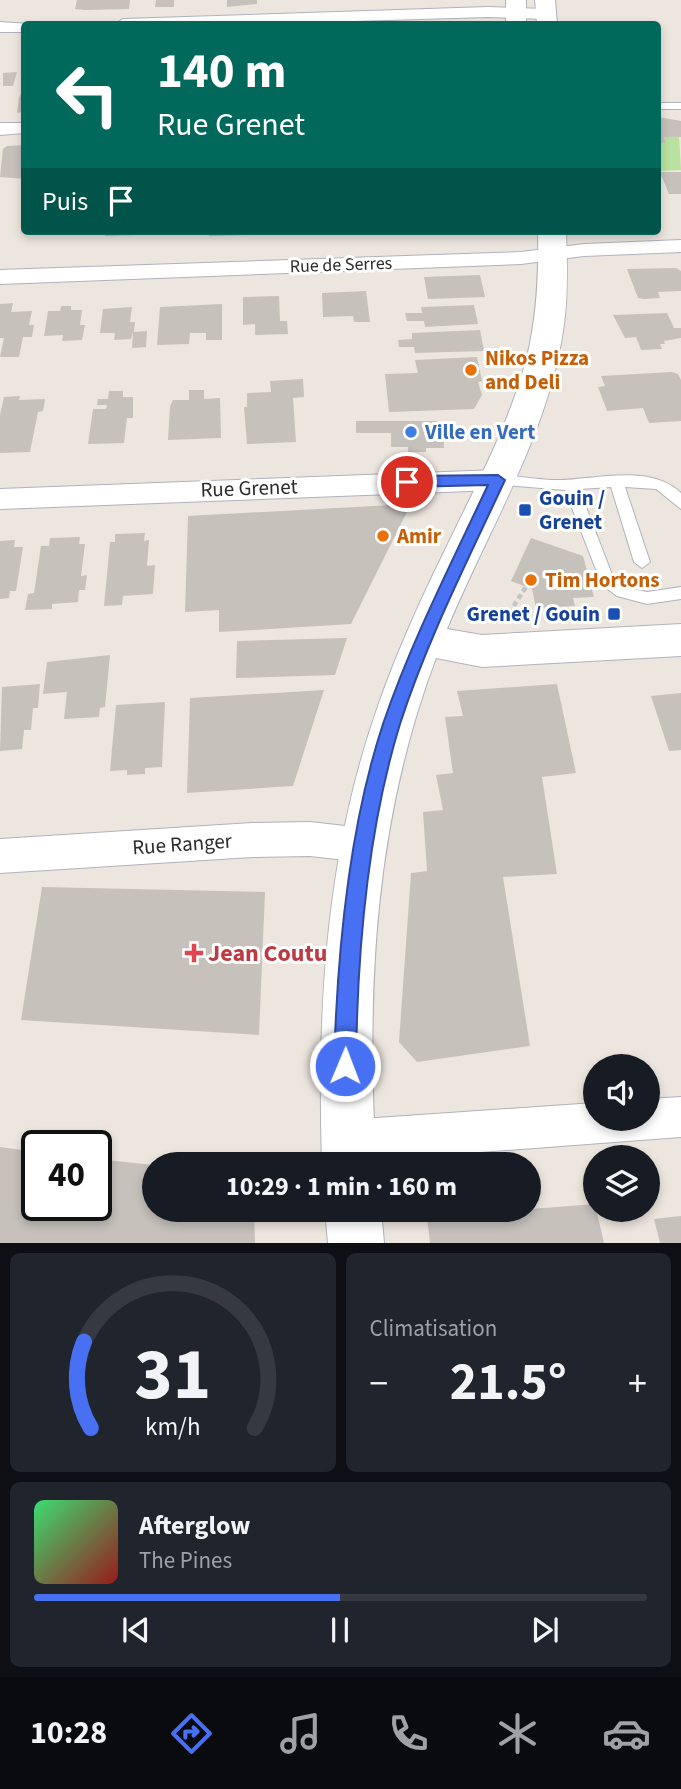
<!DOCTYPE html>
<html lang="fr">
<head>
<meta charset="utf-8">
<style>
  body { margin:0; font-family:"Source Sans 3",sans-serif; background:#20242c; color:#f1f3f6; height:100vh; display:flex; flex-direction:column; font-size:26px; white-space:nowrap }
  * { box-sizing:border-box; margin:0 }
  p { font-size:23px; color:#9ea1a6 }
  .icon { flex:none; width:38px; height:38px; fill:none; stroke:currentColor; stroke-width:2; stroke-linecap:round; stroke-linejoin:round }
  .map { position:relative; height:1243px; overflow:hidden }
  .drawer { display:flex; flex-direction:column; gap:10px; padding:10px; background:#0d0f14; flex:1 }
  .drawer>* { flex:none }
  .banner { position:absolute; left:21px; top:21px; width:640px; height:214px; border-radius:7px; box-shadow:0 4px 10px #0003; background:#00695c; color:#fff; overflow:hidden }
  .tools { position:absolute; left:583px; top:1054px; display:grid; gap:14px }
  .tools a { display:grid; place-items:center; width:77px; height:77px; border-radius:50%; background:#171b24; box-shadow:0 4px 10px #0003; font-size:35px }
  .speed { position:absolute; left:21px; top:1130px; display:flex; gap:14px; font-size:35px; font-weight:700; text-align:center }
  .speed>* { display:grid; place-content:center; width:91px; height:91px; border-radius:50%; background:#171b24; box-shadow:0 4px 10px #0003; line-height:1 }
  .speed .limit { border:4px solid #111; border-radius:10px; background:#fff; color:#111 }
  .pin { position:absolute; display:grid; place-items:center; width:60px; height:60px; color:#fff; margin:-30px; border:4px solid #fff; border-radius:50%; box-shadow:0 2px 7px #0007 }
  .me { position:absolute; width:77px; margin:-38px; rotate:1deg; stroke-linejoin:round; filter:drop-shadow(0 0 5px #0008) }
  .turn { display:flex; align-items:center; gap:24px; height:147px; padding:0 21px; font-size:32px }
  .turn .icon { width:91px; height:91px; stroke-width:2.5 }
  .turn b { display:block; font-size:49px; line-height:60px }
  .then { display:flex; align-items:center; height:66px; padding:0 21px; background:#0003; gap:14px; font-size:26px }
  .big { font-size:52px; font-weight:700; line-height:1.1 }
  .drawer .card { flex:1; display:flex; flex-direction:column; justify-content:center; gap:10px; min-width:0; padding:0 24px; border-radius:10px; background:#20242c }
  .drawer .dial { align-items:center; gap:0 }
  .dial svg { height:182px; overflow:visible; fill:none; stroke:#363941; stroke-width:7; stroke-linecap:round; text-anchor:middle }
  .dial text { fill:#f1f3f6; stroke:none }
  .song { display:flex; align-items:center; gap:21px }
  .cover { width:84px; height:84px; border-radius:10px; background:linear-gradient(135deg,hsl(140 70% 55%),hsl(0 70% 35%)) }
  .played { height:7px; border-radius:4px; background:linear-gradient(90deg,#4770f2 50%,#363941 50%) }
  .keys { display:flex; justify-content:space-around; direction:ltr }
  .heat { display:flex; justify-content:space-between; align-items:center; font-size:38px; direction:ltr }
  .drawer .tiles { flex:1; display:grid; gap:10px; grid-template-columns:1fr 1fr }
  .card:last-child { grid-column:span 2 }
  .trip { position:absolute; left:142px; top:1152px; width:399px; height:70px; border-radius:35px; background:#171b24; box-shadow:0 4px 10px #0003; font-weight:700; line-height:70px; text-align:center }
  .menu { display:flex; height:112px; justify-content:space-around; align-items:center; background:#090b0e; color:#9ea1a6 }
  .menu .icon { width:49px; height:49px }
  .menu .current { color:#4770f2 }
  .menu b { font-size:32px; color:#f1f3f6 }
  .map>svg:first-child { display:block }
</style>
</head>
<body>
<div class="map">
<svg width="681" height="1243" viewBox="0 0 681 1243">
  <rect width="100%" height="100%" fill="#ede6df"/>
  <!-- green -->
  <path fill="#b9e19f" d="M664 137H679L681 170 658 171V143H666Z"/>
  <!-- building -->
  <g fill="#c6c1bb">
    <path d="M77 0H130L129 9 85 10 75 9Z"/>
    <path d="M156 0H174V7H155Z"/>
    <path d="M227 0H257V4L227 7Z"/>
    <path d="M449 21H490L491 24H450Z"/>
    <path d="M17 72 13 86H3V73Z"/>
    <path d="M24 87V112L17 113 19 98Z"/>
    <path d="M658 117 681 121V137H664L666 143H658Z"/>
    <path d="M24 145V179L0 177 3 149 7 146Z"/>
    <path d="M660 172H681V194H669Z"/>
    <path d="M106 231H204V233L105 236Z"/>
    <path d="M210 231H250V235L209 236Z"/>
    <path d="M378 231H426V233L379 235Z"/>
    <path d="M676 268 681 271V291L658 292 660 298 644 299 638 298 627 269Z"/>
    <path d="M480 275 485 297 428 299 424 277Z"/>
    <path d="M366 291 370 322H354L353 316 323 317 322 293Z"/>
    <path d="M279 296 280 321H287L288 334 255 335V324L243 325V297Z"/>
    <path d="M13 303 11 312 32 311 29 325H34L32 337H23L19 357H0L4 338H0V304Z"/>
    <path d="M222 304V340H206V333H190L189 344 157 345 160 307Z"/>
    <path d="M474 305 478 324 425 327 424 321H407L405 313H422L421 307Z"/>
    <path d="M61 306H71V310H82L80 325H85L82 340 62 341 63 335 44 336 48 311H60Z"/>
    <path d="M132 307 130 322H135L134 332 147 331 146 347 132 348 133 332 131 339 114 340 115 333H100L103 309Z"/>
    <path d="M667 313 674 328H681V338L664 341 665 344H660L662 349 641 350 636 337 625 338 613 315Z"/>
    <path d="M480 330 484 351 415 353 414 347H399L398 340 412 339V333Z"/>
    <path d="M477 357 482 381 478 382 482 395 474 409 389 412 385 374 418 373 415 360Z"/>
    <path d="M672 372 678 374 681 380V421L649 423 643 408 607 411 598 387 605 386 601 376Z"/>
    <path d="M303 379 304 397 293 398 296 442 247 444 244 407H247V393L271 392 270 381Z"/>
    <path d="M189 390H204V399L220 398 221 438 168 440 170 406 173 400H189Z"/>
    <path d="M109 391H123V397H133V418H127L124 443 88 444 93 409H106L107 405H97L98 399H108Z"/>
    <path d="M20 396 19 400 45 399 43 411 38 412 30 452 0 453V415L4 397Z"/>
    <path d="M356 421H442L444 448H426V452H408V447H391V433H356Z"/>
    <path d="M411 504 351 624 219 632V610L185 612 188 516Z"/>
    <path d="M145 533 144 541 149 540 147 566 155 565 153 594 123 596 122 605 104 606 110 542H115V534Z"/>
    <path d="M80 537 79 544H85L81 576 87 575 85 590H79L78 602 52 604V609L25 610 28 594 34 593 41 546H49L50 538Z"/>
    <path d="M531 538 583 556 594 597 573 598 575 606 536 608 532 589 511 581Z"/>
    <path d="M15 540 14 547H23L16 591H10L9 598 0 599V541Z"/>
    <path d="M347 638 335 675 236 678 237 641Z"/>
    <path d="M110 655 105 707 100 708 99 717 64 719 67 692 43 694 47 662Z"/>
    <path d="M40 684 38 708H33L31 730H24L22 749 0 751 2 687Z"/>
    <path d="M557 684 576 773 542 777 557 874 503 877 530 1046 417 1062 399 1042 411 873 427 871 423 812 443 810 436 775 453 773 445 717 463 716 457 691Z"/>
    <path d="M324 690 293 786 187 793 190 698Z"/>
    <path d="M681 693V750L669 751 651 696Z"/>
    <path d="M165 702 162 767 145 768V774L127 775V770L110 771 116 705Z"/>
    <path d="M42 887 265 892 259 1035 21 1020Z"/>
    <path d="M0 1147 37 1152V1206H96V1159L154 1165V1209H254L255 1243H0Z"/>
    <path d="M595 1204 604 1243H430L427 1217Z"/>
    <path d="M681 1216V1243H660L654 1219Z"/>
  </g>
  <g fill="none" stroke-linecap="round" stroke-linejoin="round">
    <defs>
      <g id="service">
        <rect x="658" y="103" width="23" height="6"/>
        <path d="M497 475C515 476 534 479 552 480 592 481 649 462 681 493V509L656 489 625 487 650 562 642 568 634 562 611 487 579 489 613 577 626 587 647 592 681 587V599L647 604 617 596 602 585 565 490 492 484 490 480 492 476Z"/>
      </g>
      <g id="minor">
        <path d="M488 7 546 9 554 14 546 19 488 17 255 24H115L123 19Z"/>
        <path d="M0 22 30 24H24V32H0Z"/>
        <path d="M0 123H24V133L0 135Z"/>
        <path d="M681 240V252L584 256 521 264 0 284V270L521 252 584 244Z"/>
        <path d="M497 470 506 473 510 480 506 487 497 490 0 509V489Z"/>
        <path d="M310 822 363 828 375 833 380 845 375 857 363 862 310 856 252 857 0 873V839L252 823Z"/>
        <path d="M681 1097V1137L348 1162 333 1156 327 1141 333 1126 348 1120 595 1103V1118H648V1099Z"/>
      </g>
      <g id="tertiary">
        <rect x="506" y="0" width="20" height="24"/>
        <path d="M535 0H555L557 24H537Z"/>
        <path d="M538 231H566C567 260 568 287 565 316 553 427 489 527 447 629L482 635 681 624V656L482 667 436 658C374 821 366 991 376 1164H322C317 1007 326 852 379 703 397 652 420 601 444 552 474 489 509 426 527 357 537 315 539 274 538 231Z"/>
        <path d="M325 1209H381L384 1243H328Z"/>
      </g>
    </defs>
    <!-- service casing -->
    <use href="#service" stroke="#b0b2bc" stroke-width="2"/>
    <!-- minor casing -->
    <use href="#minor" stroke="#b0b2bc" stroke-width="2"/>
    <!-- tertiary casing -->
    <use href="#tertiary" stroke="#b0b2bc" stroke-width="2"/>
    <!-- path -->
    <path stroke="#c4c4c4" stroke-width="4.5" stroke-dasharray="5 3.5" stroke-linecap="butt" d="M509 613 526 587"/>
    <!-- service -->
    <use href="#service" fill="#fff" fill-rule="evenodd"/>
    <!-- minor -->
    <use href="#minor" fill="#fff" fill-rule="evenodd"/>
    <!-- tertiary -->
    <use href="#tertiary" fill="#fff" fill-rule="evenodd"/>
  </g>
  <!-- route -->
  <path fill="#4770f2" stroke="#2e499d" stroke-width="2" d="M498 475 505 480C468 560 427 640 400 724 367 831 357 955 356 1066L353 1073 345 1077 338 1073 334 1066C337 955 348 830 383 724 411 642 451 564 488 485L407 487 400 482 407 476Z"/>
  <!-- markers -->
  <g fill="#e8710a" stroke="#fff" stroke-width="2.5">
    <circle cx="471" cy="370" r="7"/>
    <circle cx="383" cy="536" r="7"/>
    <circle cx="531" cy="580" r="7"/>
  </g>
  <circle fill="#3f7fe0" stroke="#fff" stroke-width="2.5" cx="411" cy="432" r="7"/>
  <g fill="#1a4fb4" stroke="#fff" stroke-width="2.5">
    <rect x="518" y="503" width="14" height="14" rx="3.5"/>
    <rect x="607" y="607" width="14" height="14" rx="3.5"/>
  </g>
  <path fill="#e0444e" stroke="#fff" stroke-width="2.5" d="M190.5 942.5h7v7h7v7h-7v7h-7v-7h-7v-7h7z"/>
  <g text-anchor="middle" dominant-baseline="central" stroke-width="6" stroke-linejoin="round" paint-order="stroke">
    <!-- far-street labels -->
    <g font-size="18" fill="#2c2c2c" stroke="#fff">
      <text transform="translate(341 265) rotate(-2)">Rue de Serres</text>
    </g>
    <!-- food labels -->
    <g font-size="21" font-weight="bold" fill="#c56008" stroke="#fff" text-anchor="start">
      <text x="485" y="358">Nikos Pizza<tspan x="485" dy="24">and Deli</tspan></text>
      <text x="397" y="536">Amir</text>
      <text x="545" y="580">Tim Hortons</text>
    </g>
    <!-- shop labels -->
    <g font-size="21" font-weight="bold" fill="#366cbe" stroke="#fff" text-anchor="start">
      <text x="425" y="432">Ville en Vert</text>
    </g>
    <!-- street labels -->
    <g font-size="21" fill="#2c2c2c" stroke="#fff">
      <text transform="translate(249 488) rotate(-2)">Rue Grenet</text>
      <text transform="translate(182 844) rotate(-4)">Rue Ranger</text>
    </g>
    <!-- transit labels -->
    <g font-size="21" font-weight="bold" fill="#164399" stroke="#fff" text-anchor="start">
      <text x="539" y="498">Gouin /<tspan x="539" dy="24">Grenet</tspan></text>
      <text x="600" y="614" text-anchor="end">Grenet / Gouin</text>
    </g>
    <!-- near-health labels -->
    <g font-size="24" font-weight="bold" fill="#be3a42" stroke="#fff" text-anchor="start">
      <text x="208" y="953">Jean Coutu</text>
    </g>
  </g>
</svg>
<div class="tools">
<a><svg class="icon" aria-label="sound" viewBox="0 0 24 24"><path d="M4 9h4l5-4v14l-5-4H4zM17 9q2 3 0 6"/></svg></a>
<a><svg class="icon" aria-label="layers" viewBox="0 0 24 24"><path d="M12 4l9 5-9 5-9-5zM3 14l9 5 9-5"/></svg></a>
</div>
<div class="speed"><div class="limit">40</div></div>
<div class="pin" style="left:407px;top:482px;background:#d93025"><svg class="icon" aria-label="arrive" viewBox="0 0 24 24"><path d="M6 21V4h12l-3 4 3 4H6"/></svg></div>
<svg class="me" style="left:345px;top:1066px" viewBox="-20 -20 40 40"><circle r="17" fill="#4770f2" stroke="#fff" stroke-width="3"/><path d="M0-11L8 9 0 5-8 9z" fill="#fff"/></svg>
<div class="trip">10:29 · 1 min · 160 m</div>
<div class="banner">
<div class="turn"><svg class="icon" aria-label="left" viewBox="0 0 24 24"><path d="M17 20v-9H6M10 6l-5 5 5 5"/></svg><div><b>140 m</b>Rue Grenet</div></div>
<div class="then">Puis<svg class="icon" aria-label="arrive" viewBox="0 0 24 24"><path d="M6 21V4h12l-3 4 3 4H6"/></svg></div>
</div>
</div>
<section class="drawer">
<div class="tiles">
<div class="card dial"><svg viewBox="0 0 100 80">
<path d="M14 69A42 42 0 1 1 86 69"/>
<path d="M14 69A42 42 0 0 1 11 31" stroke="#4770f2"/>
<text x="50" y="56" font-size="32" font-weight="700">31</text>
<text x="50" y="72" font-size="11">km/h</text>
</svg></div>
<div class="card"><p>Climatisation</p>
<div class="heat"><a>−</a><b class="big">21.5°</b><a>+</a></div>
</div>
<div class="card">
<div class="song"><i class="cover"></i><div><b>Afterglow</b><p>The Pines</p></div></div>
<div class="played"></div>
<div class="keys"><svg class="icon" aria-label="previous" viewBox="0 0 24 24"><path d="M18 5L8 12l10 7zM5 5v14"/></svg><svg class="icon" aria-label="pause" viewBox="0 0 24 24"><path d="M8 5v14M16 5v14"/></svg><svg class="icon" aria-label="next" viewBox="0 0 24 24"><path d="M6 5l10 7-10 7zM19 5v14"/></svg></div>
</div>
</div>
</section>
<nav class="menu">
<b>10:28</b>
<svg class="icon current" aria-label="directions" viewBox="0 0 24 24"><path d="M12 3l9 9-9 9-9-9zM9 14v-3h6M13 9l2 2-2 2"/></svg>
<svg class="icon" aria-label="music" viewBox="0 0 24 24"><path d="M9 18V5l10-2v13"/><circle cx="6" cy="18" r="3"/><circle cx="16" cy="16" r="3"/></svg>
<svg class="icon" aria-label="phone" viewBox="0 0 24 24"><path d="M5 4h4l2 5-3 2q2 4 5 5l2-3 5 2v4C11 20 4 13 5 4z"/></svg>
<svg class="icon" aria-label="climate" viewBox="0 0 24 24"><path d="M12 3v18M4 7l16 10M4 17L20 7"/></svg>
<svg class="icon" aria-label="car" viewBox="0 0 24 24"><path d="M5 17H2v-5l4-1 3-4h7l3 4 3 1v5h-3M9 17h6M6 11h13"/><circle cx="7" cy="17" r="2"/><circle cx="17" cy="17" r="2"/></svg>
</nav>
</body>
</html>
